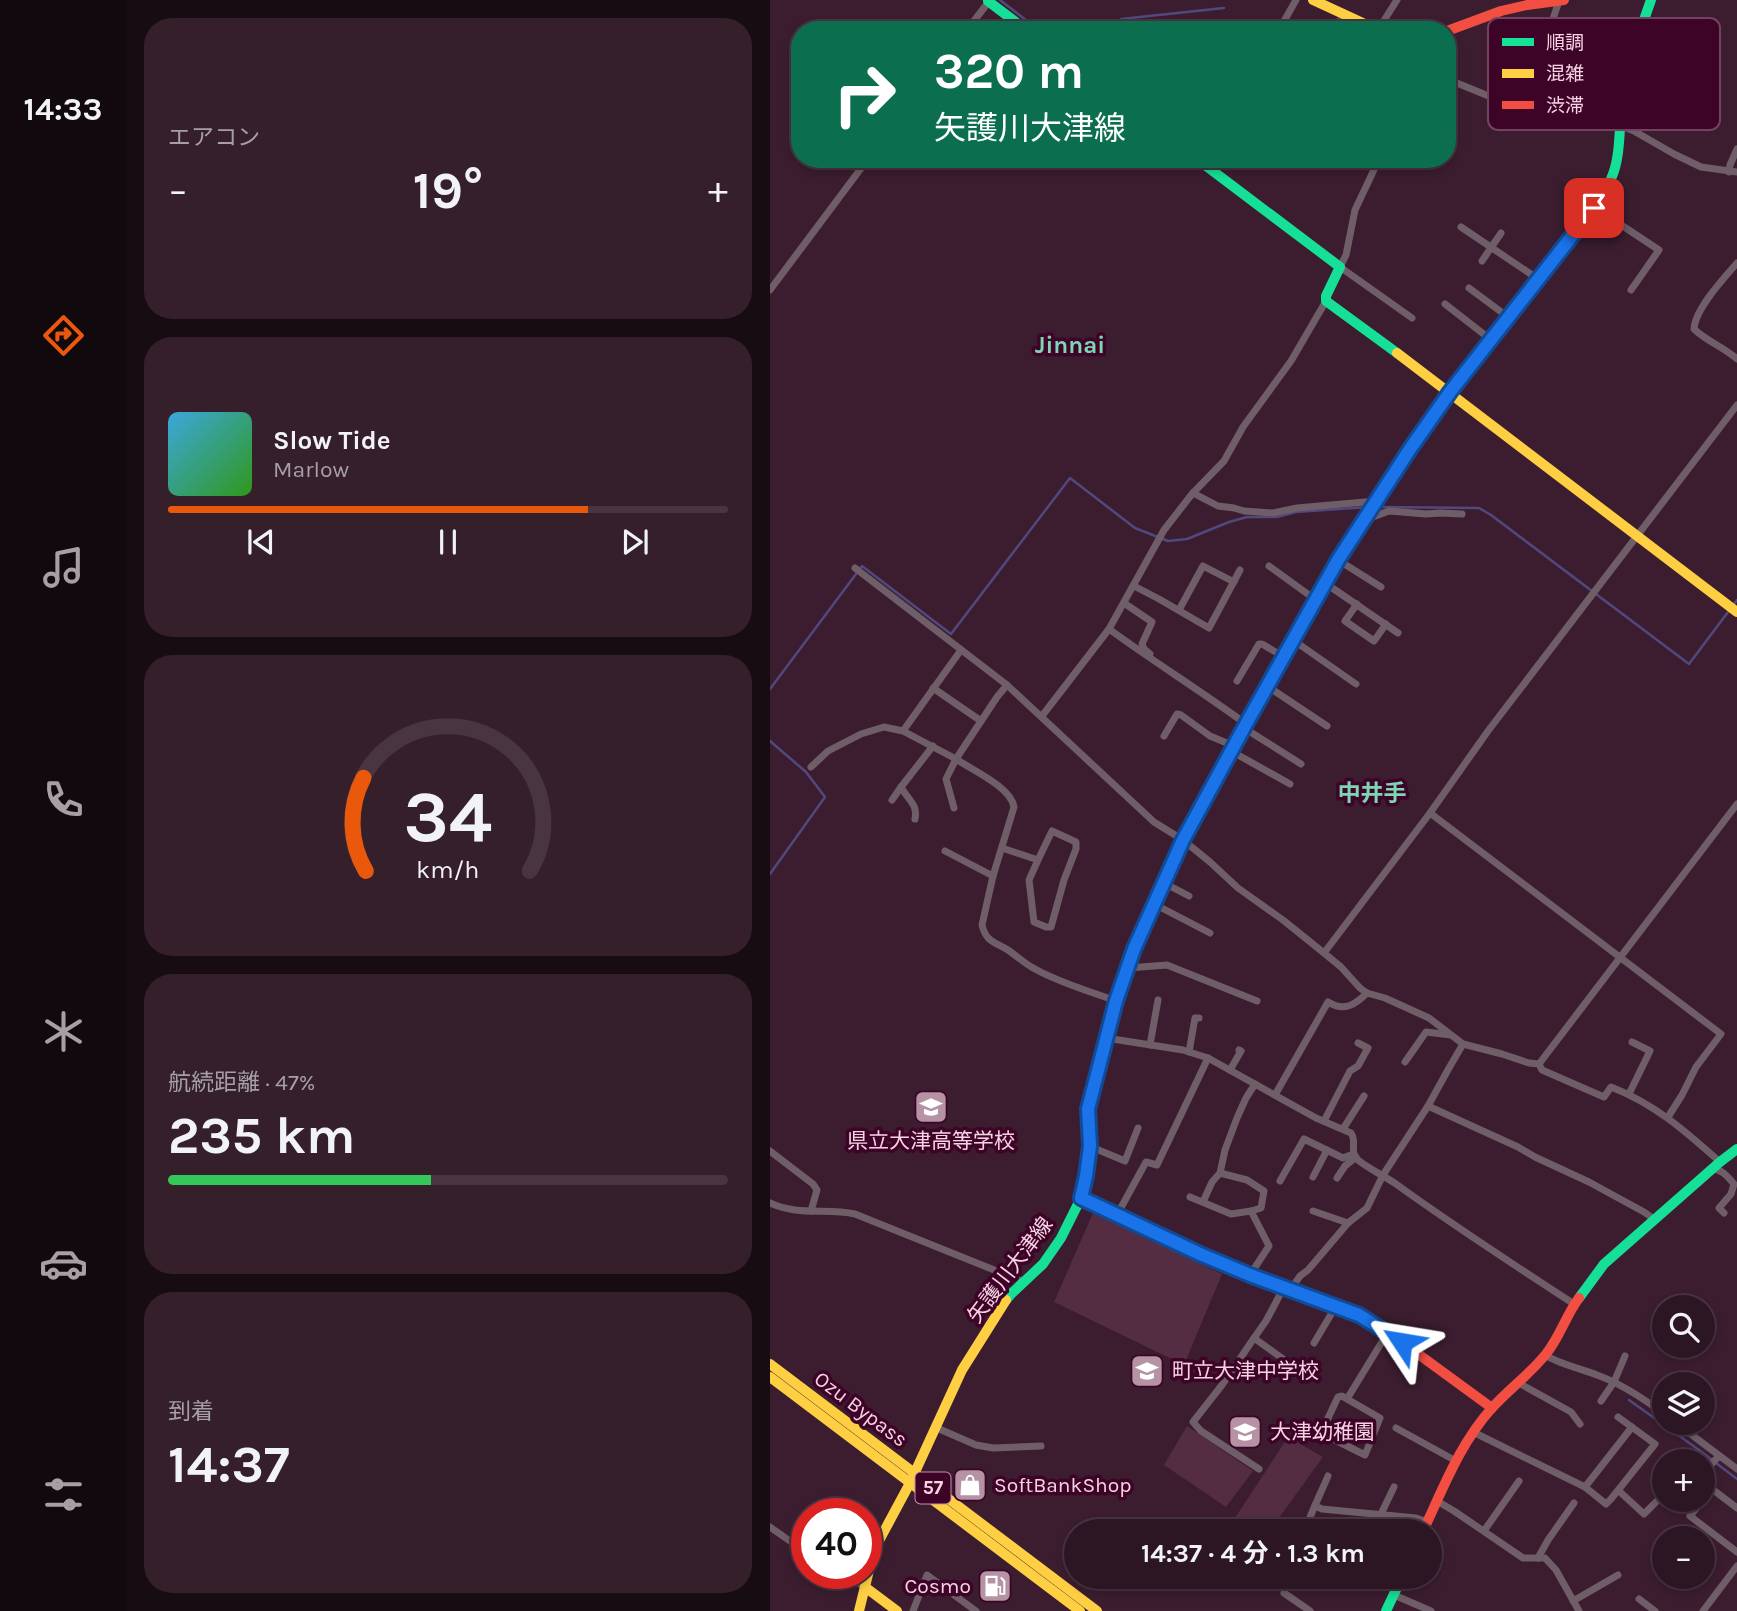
<!DOCTYPE html>
<html lang="ja">
<head>
<meta charset="utf-8">
<style>
  body { margin:0; font-family:Karla,"Noto Sans JP",sans-serif; background:#341f2b; color:#f1f3f6; height:100vh; display:flex; flex-direction:column; font-size:26px; white-space:nowrap }
  * { box-sizing:border-box; margin:0 }
  p { font-size:23px; color:#a69fa6 }
  .icon { flex:none; width:38px; height:38px; fill:none; stroke:currentColor; stroke-width:2; stroke-linecap:round; stroke-linejoin:round }
  .map { position:relative; flex:1; overflow:hidden }
  .details { display:flex; flex-direction:column; gap:18px; padding:18px; background:#180c13; width:644px }
  .details>* { flex:none }
  .hud { position:absolute; left:21px; top:21px; width:665px; height:147px; border-radius:28px; box-shadow:0 4px 10px #0003,0 0 0 2px #483541; background:#0b6e4f; color:#fff; overflow:hidden }
  .fabs { position:absolute; left:882px; top:1295px; display:grid; gap:14px }
  .fabs a { display:grid; place-items:center; width:63px; height:63px; border-radius:50%; background:#2c1623; box-shadow:0 4px 10px #0003,0 0 0 2px #483541; font-size:35px }
  .speed { position:absolute; left:21px; top:1498px; display:flex; gap:14px; font-size:35px; font-weight:700; text-align:center }
  .speed>* { display:grid; place-content:center; width:91px; height:91px; border-radius:50%; background:#2c1623; box-shadow:0 4px 10px #0003,0 0 0 2px #483541; line-height:1 }
  .speed .limit { border:10px solid #d22; background:#fff; color:#111 }
  .pin { position:absolute; display:grid; place-items:center; width:60px; height:60px; color:#fff; margin:-30px; border-radius:14px; box-shadow:0 4px 10px #0006 }
  .me { position:absolute; width:77px; margin:-38px; rotate:303deg; stroke-linejoin:round; filter:drop-shadow(0 0 5px #0008) }
  .turn { display:flex; align-items:center; gap:24px; height:147px; padding:0 28px; font-size:32px }
  .turn .icon { width:91px; height:91px; stroke-width:2.5 }
  .turn b { display:block; font-size:49px; line-height:60px }
  .big { font-size:52px; font-weight:700; line-height:1.1 }
  .details .tile { flex:1; display:flex; flex-direction:column; justify-content:center; gap:10px; min-width:0; padding:0 24px; border-radius:28px; background:#341f2b }
  .details .dial { align-items:center; gap:0 }
  .dial svg { height:182px; overflow:visible; fill:none; stroke:#483541; stroke-width:7; stroke-linecap:round; text-anchor:middle }
  .dial text { fill:#f1f3f6; stroke:none }
  .song { display:flex; align-items:center; gap:21px }
  .cover { width:84px; height:84px; border-radius:10px; background:linear-gradient(135deg,hsl(200 70% 55%),hsl(110 70% 35%)) }
  .played { height:7px; border-radius:4px; background:linear-gradient(90deg,#ea580c 75%,#483541 75%) }
  .keys { display:flex; justify-content:space-around; direction:ltr }
  .heat { display:flex; justify-content:space-between; align-items:center; font-size:38px; direction:ltr }
  .charge { height:10px; border-radius:5px; background:linear-gradient(90deg,#34c759 47%,#483541 0) }
  .trip { position:absolute; left:294px; top:1519px; width:378px; height:70px; border-radius:35px; background:#2c1623; box-shadow:0 4px 10px #0003,0 0 0 2px #483541; font-weight:700; line-height:70px; text-align:center }
  main { display:flex; flex:1; min-height:0 }
  .dock { display:flex; flex-direction:column; width:126px; justify-content:space-around; align-items:center; background:#12090e; color:#a69fa6 }
  .dock .icon { width:49px; height:49px }
  .dock .current { color:#ea580c }
  .dock b { font-size:32px; color:#f1f3f6 }
  .map>svg:first-child { display:block }
</style>
</head>
<body>
<main>
<nav class="dock">
<b>14:33</b>
<svg class="icon current" aria-label="directions" viewBox="0 0 24 24"><path d="M12 3l9 9-9 9-9-9zM9 14v-3h6M13 9l2 2-2 2"/></svg>
<svg class="icon" aria-label="music" viewBox="0 0 24 24"><path d="M9 18V5l10-2v13"/><circle cx="6" cy="18" r="3"/><circle cx="16" cy="16" r="3"/></svg>
<svg class="icon" aria-label="phone" viewBox="0 0 24 24"><path d="M5 4h4l2 5-3 2q2 4 5 5l2-3 5 2v4C11 20 4 13 5 4z"/></svg>
<svg class="icon" aria-label="climate" viewBox="0 0 24 24"><path d="M12 3v18M4 7l16 10M4 17L20 7"/></svg>
<svg class="icon" aria-label="car" viewBox="0 0 24 24"><path d="M5 17H2v-5l4-1 3-4h7l3 4 3 1v5h-3M9 17h6M6 11h13"/><circle cx="7" cy="17" r="2"/><circle cx="17" cy="17" r="2"/></svg>
<svg class="icon" aria-label="filters" viewBox="0 0 24 24"><path d="M4 7h16M4 17h16"/><circle cx="9" cy="7" r="2"/><circle cx="15" cy="17" r="2"/></svg>
</nav>
<section class="details">
<div class="tile"><p>エアコン</p>
<div class="heat"><a>−</a><b class="big">19°</b><a>+</a></div>
</div>
<div class="tile">
<div class="song"><i class="cover"></i><div><b>Slow Tide</b><p>Marlow</p></div></div>
<div class="played"></div>
<div class="keys"><svg class="icon" aria-label="previous" viewBox="0 0 24 24"><path d="M18 5L8 12l10 7zM5 5v14"/></svg><svg class="icon" aria-label="pause" viewBox="0 0 24 24"><path d="M8 5v14M16 5v14"/></svg><svg class="icon" aria-label="next" viewBox="0 0 24 24"><path d="M6 5l10 7-10 7zM19 5v14"/></svg></div>
</div>
<div class="tile dial"><svg viewBox="0 0 100 80">
<path d="M14 69A42 42 0 1 1 86 69"/>
<path d="M14 69A42 42 0 0 1 13 28" stroke="#ea580c"/>
<text x="50" y="56" font-size="32" font-weight="700">34</text>
<text x="50" y="72" font-size="11">km/h</text>
</svg></div>
<div class="tile"><p>航続距離 · 47%</p><b class="big">235 km</b><div class="charge"></div></div>
<div class="tile"><p>到着</p><b class="big">14:37</b></div>
</section>
<div class="map">
<svg width="967" height="1611" viewBox="0 0 967 1611">
  <rect width="100%" height="100%" fill="#3b1d2f"/>
  <!-- green -->
  <g fill="#542d42">
    <path d="M323 1213 452 1274 414 1365 284 1302Z"/>
    <path d="M417 1426 483 1471 456 1507 394 1465Z"/>
    <path d="M518 1437 553 1457 503 1526 465 1518Z"/>
  </g>
  <!-- forest -->
  <path fill="#743c5b" d="M570 17 598 30H570L563 23V20Z"/>
  <g fill="none" stroke-linecap="round" stroke-linejoin="round">
    <!-- stream -->
    <g stroke="#51487e" stroke-width="2.5">
      <path d="M230 0 269 30"/>
      <path d="M343 30 351 19 454 8"/>
      <path d="M605 507 709 508 721 515 919 664 967 600"/>
      <path d="M0 689 92 566 181 634 300 478 365 528 398 541 417 539 459 522 477 517H507L526 512 598 507"/>
      <path d="M0 741 36 772 55 797 0 874"/>
      <path d="M859 1400 929 1450 967 1479"/>
    </g>
    <!-- street -->
    <g stroke="#6f5e67" stroke-width="7">
      <path d="M197 30 220 0"/>
      <path d="M509 30 526 0"/>
      <path d="M608 30 627 0"/>
      <path d="M765 65 773 49 789 1"/>
      <path d="M677 79 726 99 781 116 834 119 864 131 904 154 931 167 967 172"/>
      <path d="M609 159 585 210 576 255 570 267 642 318"/>
      <path d="M959 172 960 165 967 149"/>
      <path d="M824 207 889 250 861 290"/>
      <path d="M691 227 768 279"/>
      <path d="M712 261 731 233"/>
      <path d="M967 263C954 278 925 309 924 329 936 341 954 347 967 359"/>
      <path d="M699 288 738 317"/>
      <path d="M0 290 98 159"/>
      <path d="M675 304 720 339"/>
      <path d="M423 493 448 506 464 508 474 511 503 513 527 508 606 501"/>
      <path d="M595 520 619 511 656 514 670 513 692 514"/>
      <path d="M568 560 611 587"/>
      <path d="M499 566 546 600"/>
      <path d="M85 568 237 685 384 822 413 840 440 862 468 888 513 920 554 953 571 967 590 988 597 993 615 998 659 1018 693 1044 732 1054 759 1063 769 1064 772 1070 834 1097 841 1087C885 1104 915 1131 950 1162"/>
      <path d="M555 583 628 633"/>
      <path d="M364 586 389 599 439 628 470 570"/>
      <path d="M354 603 382 622 372 644 374 649 380 654"/>
      <path d="M587 604 575 621 604 641 616 624"/>
      <path d="M409 610 433 566 464 582"/>
      <path d="M339 629C384 662 431 691 476 724"/>
      <path d="M523 640 586 684"/>
      <path d="M467 681 489 644H492L514 657"/>
      <path d="M237 685 227 697 186 759C202 770 241 787 244 807L223 876 212 925C216 942 225 942 238 950 247 956 255 964 265 969 290 983 319 991 346 1001"/>
      <path d="M497 686 557 726"/>
      <path d="M163 688 211 721"/>
      <path d="M272 716 339 629 394 530 422 494 454 461 473 427 521 361 556 301"/>
      <path d="M474 728 531 764"/>
      <path d="M394 736 407 714 411 715 440 736 464 746"/>
      <path d="M461 751 520 784"/>
      <path d="M41 767 58 751 91 734 114 727 133 731"/>
      <path d="M122 800 131 787"/>
      <path d="M184 808 176 779 186 759 133 731 191 650"/>
      <path d="M660 813 951 1034 926 1067 912 1095 898 1117"/>
      <path d="M145 819C148 804 138 800 131 787L163 746"/>
      <path d="M232 848 268 860 282 831 306 842V849L294 880 281 927H276L264 922 259 880 268 860"/>
      <path d="M175 851 223 876"/>
      <path d="M394 883 419 896"/>
      <path d="M384 904 440 933"/>
      <path d="M554 953 660 813 718 731 967 405"/>
      <path d="M358 968 397 965 487 1001"/>
      <path d="M336 1038 413 1050 438 1058 546 1118 581 1133C587 1141 580 1150 586 1158 590 1164 618 1178 626 1184 684 1226 744 1265 804 1304"/>
      <path d="M380 1045 388 1000"/>
      <path d="M419 1052 425 1018H429"/>
      <path d="M635 1062 656 1032 681 1035"/>
      <path d="M769 1064 967 804"/>
      <path d="M460 1070 471 1051 469 1050"/>
      <path d="M859 1094 880 1051 862 1042"/>
      <path d="M505 1095 558 1002C574 1012 585 1005 597 993"/>
      <path d="M658 1106 748 1147 765 1157 819 1182 874 1212 884 1219"/>
      <path d="M554 1121 580 1071 588 1066 598 1048 588 1043"/>
      <path d="M573 1129 594 1096"/>
      <path d="M319 1146 355 1161 368 1128"/>
      <path d="M0 1151 43 1184 47 1190 41 1211"/>
      <path d="M942 1169C952 1169 958 1177 964 1184L961 1194 949 1208 954 1213"/>
      <path d="M450 1173 477 1180 494 1191 491 1208 481 1211 499 1246 480 1275"/>
      <path d="M543 1177 557 1150"/>
      <path d="M567 1178 575 1166 586 1157"/>
      <path d="M510 1181 534 1139 573 1158 583 1154"/>
      <path d="M420 1197 461 1214 481 1211"/>
      <path d="M433 1202 442 1182 450 1173 455 1150 467 1118 476 1098 485 1084"/>
      <path d="M0 1203C27 1216 57 1208 85 1214L254 1282"/>
      <path d="M543 1211 578 1223"/>
      <path d="M347 1215 376 1162 387 1165 438 1058"/>
      <path d="M514 1287 496 1321 484 1338 538 1377"/>
      <path d="M521 1289 530 1276 538 1270 578 1223 597 1208 613 1175 658 1106 679 1068 693 1044"/>
      <path d="M484 1338 452 1385 423 1422 431 1431 489 1469"/>
      <path d="M544 1343 566 1306"/>
      <path d="M775 1355C791 1365 810 1368 827 1375 852 1384 873 1398 894 1414"/>
      <path d="M747 1382 801 1412 810 1424"/>
      <path d="M577 1399 610 1418 595 1455 551 1433 568 1397 572 1396 577 1399 618 1332"/>
      <path d="M831 1401 844 1382 855 1356"/>
      <path d="M906 1423 967 1469"/>
      <path d="M167 1428 206 1445 223 1448 271 1446"/>
      <path d="M626 1428 686 1461"/>
      <path d="M703 1432 815 1487 836 1504 841 1499 885 1444 848 1417"/>
      <path d="M933 1473 949 1456"/>
      <path d="M933 1479 942 1489"/>
      <path d="M815 1487 862 1427"/>
      <path d="M849 1491 874 1514 894 1494"/>
      <path d="M933 1500 920 1516 967 1552"/>
      <path d="M933 1500 942 1489 967 1508"/>
      <path d="M667 1501 684 1511 753 1558H775L786 1570 809 1611"/>
      <path d="M545 1506 552 1509 646 1518 658 1522"/>
      <path d="M611 1514 624 1487"/>
      <path d="M0 1527 37 1553"/>
      <path d="M535 1531C541 1512 550 1495 558 1476"/>
      <path d="M714 1531 749 1481"/>
      <path d="M768 1558 778 1540 804 1503"/>
      <path d="M70 1573 95 1587"/>
      <path d="M514 1593 540 1611"/>
      <path d="M624 1595 661 1611"/>
      <path d="M869 1599 885 1611"/>
      <path d="M803 1601 848 1575"/>
      <path d="M143 1611 157 1575 206 1611"/>
      <path d="M933 1611 967 1566"/>
    </g>
    <!-- fast -->
    <g stroke="#16e098" stroke-width="10">
      <path d="M218 1 256 30"/>
      <path d="M427 159 570 267 556 296V301L627 353"/>
      <path d="M690 379 824 207C830 198 837 189 841 179 852 155 848 125 853 99 859 65 869 32 881 0"/>
      <path d="M809 1298 834 1264 950 1162 967 1149"/>
      <path d="M236 1300 241 1294 273 1264 291 1238 311 1198 316 1176 319 1146 318 1109 346 1001 364 949 376 922"/>
      <path d="M616 1611 632 1577"/>
    </g>
    <!-- slow -->
    <g stroke="#ffcf43" stroke-width="10">
      <path d="M543 0 608 30"/>
      <path d="M627 353 967 612"/>
      <path d="M376 922 413 840 497 686"/>
      <path d="M0 1364 327 1611"/>
      <path d="M0 1377 310 1611"/>
      <path d="M95 1587 127 1611"/>
      <path d="M89 1611 104 1550 140 1483 192 1370 236 1300"/>
    </g>
    <!-- jam -->
    <g stroke="#f24e42" stroke-width="10">
      <path d="M677 31 731 11 757 5 794 0"/>
      <path d="M497 686 568 560 606 501 690 379"/>
      <path d="M311 1198 430 1254 480 1275 589 1315 618 1332 722 1408"/>
      <path d="M653 1531C673 1489 690 1443 722 1408 739 1389 760 1374 776 1354 790 1337 796 1315 809 1298"/>
    </g>
  </g>
  <g fill="none" stroke-linecap="round" stroke-linejoin="round">
    <defs>
      <path id="route" d="M632 1342 589 1315 480 1275 430 1254 311 1198 316 1176 320 1146 318 1109 346 1001 364 949 413 840 476 724 568 560 640 449 680 392 824 208"/>
    </defs>
    <!-- route casing -->
    <use href="#route" stroke="#114b97" stroke-width="18"/>
    <!-- route -->
    <use href="#route" stroke="#1a73e8" stroke-width="12"/>
  </g>
  <!-- icons -->
  <defs>
    <symbol id="school-square" viewBox="-11 -11 22 22"><rect x="-9" y="-9" width="18" height="18" rx="4" fill="#b593a4" stroke="#3d0428"/><path d="M0-5L7-2L0 1L-7-2ZM-4 1L0 2.5L4 1V4Q0 6-4 4Z" fill="#fff"/></symbol>
    <symbol id="shop-square" viewBox="-11 -11 22 22"><rect x="-9" y="-9" width="18" height="18" rx="4" fill="#b593a4" stroke="#3d0428"/><path d="M-5-2.5h2.3a2.7 3.5 0 0 1 5.4 0H5L5.5 6h-11ZM-1.5-2.5h3a1.5 2.3 0 0 0-3 0Z" fill="#fff"/></symbol>
    <symbol id="fuel-square" viewBox="-11 -11 22 22"><rect x="-9" y="-9" width="18" height="18" rx="4" fill="#b593a4" stroke="#3d0428"/><path d="M-5.5-6h7V0h2V4h1.3V-2.5L3-4.5l.8-.8L6-3V5H2.5V1h-1V6h-7ZM-4.2-4.7v3.2H.2V-4.7Z" fill="#fff"/></symbol>
  </defs>
  <g fill-rule="evenodd">
    <use href="#school-square" x="142" y="1088" width="38" height="38"/>
    <use href="#school-square" x="358" y="1352" width="38" height="38"/>
    <use href="#school-square" x="456" y="1413" width="38" height="38"/>
    <use href="#shop-square" x="181" y="1466" width="38" height="38"/>
    <use href="#fuel-square" x="206" y="1567" width="38" height="38"/>
  </g>
  <g text-anchor="middle" dominant-baseline="central" stroke-width="7" stroke-linejoin="round" paint-order="stroke">
    <!-- shield labels -->
    <rect fill="#3d0428" stroke="#be94ab" stroke-width="2" x="145.5" y="1472.5" width="35" height="31" rx="5"/>
    <g font-size="19" font-weight="bold" fill="#f6d2e3">
      <text x="163" y="1488">57</text>
    </g>
    <!-- poi labels -->
    <g font-size="21" fill="#f6d2e3" stroke="#3d0428" text-anchor="start">
      <text x="161" y="1141" text-anchor="middle">県立大津高等学校</text>
      <text x="402" y="1371">町立大津中学校</text>
      <text x="500" y="1432">大津幼稚園</text>
      <text x="224" y="1485">SoftBankShop</text>
      <text x="201" y="1586" text-anchor="end">Cosmo</text>
    </g>
    <!-- street labels -->
    <g font-size="21" fill="#f6d2e3" stroke="#3d0428">
      <text transform="translate(240 1270) rotate(-53)">矢護川大津線</text>
      <text transform="translate(91 1409) rotate(37)">Ozu Bypass</text>
    </g>
    <!-- neighbourhood labels -->
    <g font-size="23" font-weight="bold" fill="#7cd6b4" stroke="#3d0428">
      <text x="602" y="793">中井手</text>
    </g>
    <!-- quarter labels -->
    <g font-size="24" font-weight="bold" fill="#7cd6b4" stroke="#3d0428">
      <text x="300" y="345">Jinnai</text>
    </g>
  </g>
  <!-- legend -->
  <rect x="718" y="18" width="232" height="112" rx="10" fill="#3d0428" stroke="#744260" stroke-width="2"/>
  <rect x="732" y="38" width="32" height="8" fill="#16e098"/>
  <rect x="732" y="69" width="32" height="9" fill="#ffcf43"/>
  <rect x="732" y="101" width="32" height="8" fill="#f24e42"/>
  <g font-size="19" fill="#f6d2e3">
    <text x="776" y="49">順調</text>
    <text x="776" y="80">混雑</text>
    <text x="776" y="112">渋滞</text>
  </g>
</svg>
<div class="fabs">
<a><svg class="icon" aria-label="search" viewBox="0 0 24 24"><circle cx="10" cy="10" r="6"/><path d="M15 15l6 6"/></svg></a>
<a><svg class="icon" aria-label="layers" viewBox="0 0 24 24"><path d="M12 4l9 5-9 5-9-5zM3 14l9 5 9-5"/></svg></a>
<a>+</a>
<a>−</a>
</div>
<div class="speed"><div class="limit">40</div></div>
<div class="pin" style="left:824px;top:208px;background:#d93025"><svg class="icon" aria-label="arrive" viewBox="0 0 24 24"><path d="M6 21V4h12l-3 4 3 4H6"/></svg></div>
<svg class="me" style="left:632px;top:1342px" viewBox="-20 -20 40 40"><path d="M0-17L14 15 0 8-14 15z" fill="#1a73e8" stroke="#fff" stroke-width="4"/></svg>
<div class="trip">14:37 · 4 分 · 1.3 km</div>
<div class="hud">
<div class="turn"><svg class="icon" aria-label="right" viewBox="0 0 24 24"><path d="M7 20v-9h11M14 6l5 5-5 5"/></svg><div><b>320 m</b>矢護川大津線</div></div>
</div>
</div>
</main>
</body>
</html>
